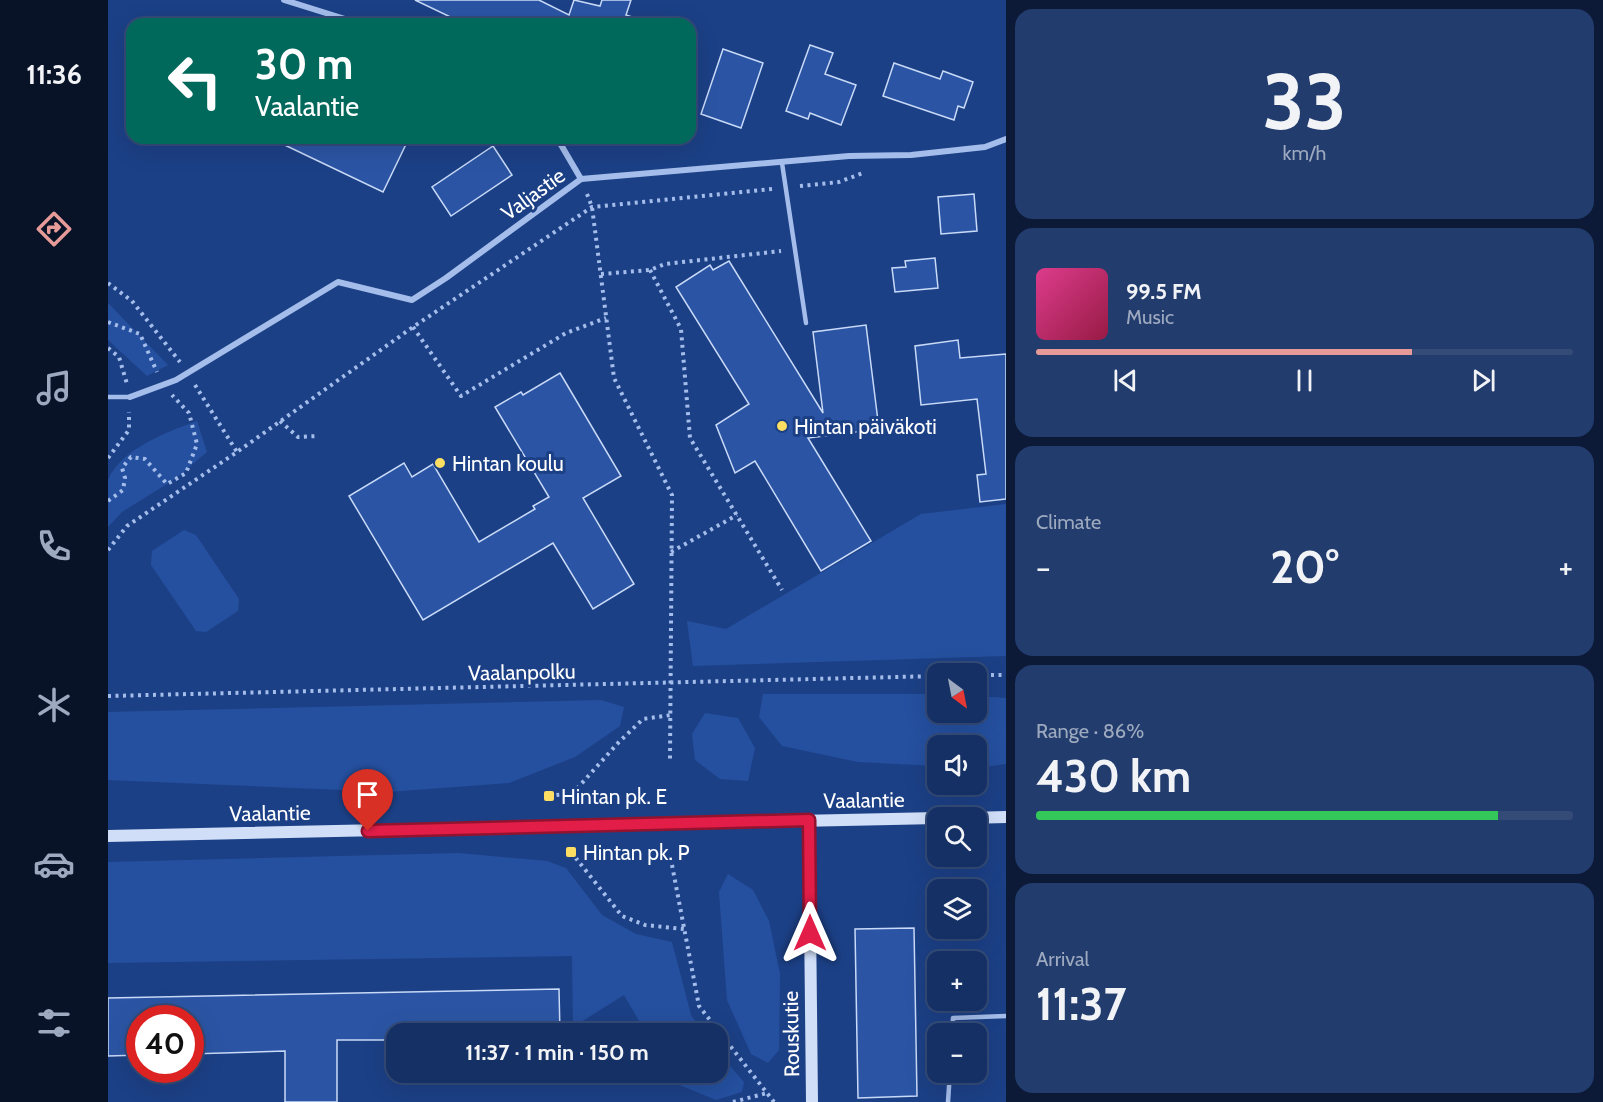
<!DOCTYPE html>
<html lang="en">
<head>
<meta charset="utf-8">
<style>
  body { margin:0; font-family:Cabin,sans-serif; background:#223c6d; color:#f1f3f6; height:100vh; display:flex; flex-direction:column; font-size:22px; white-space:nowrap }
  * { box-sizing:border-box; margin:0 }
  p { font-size:20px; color:#9da9bf }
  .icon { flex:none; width:33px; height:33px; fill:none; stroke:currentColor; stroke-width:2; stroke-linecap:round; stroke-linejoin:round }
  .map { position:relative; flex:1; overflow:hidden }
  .sheet { display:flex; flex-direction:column; gap:9px; padding:9px; background:#0c1a37; width:597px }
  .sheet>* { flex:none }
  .hud { position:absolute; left:18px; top:18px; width:570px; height:126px; border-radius:18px; box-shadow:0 6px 24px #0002,0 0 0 2px #344b78; background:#00695c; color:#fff; overflow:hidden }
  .needle { width:39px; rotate:148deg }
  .buttons { position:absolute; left:819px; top:663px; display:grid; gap:12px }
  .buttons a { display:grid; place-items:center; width:60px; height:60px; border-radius:12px; background:#153064; box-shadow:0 6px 24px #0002,0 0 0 2px #344b78; font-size:30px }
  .speed { position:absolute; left:18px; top:1005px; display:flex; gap:12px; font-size:30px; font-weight:700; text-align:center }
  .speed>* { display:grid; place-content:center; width:78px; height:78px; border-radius:50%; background:#153064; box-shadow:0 6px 24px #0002,0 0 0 2px #344b78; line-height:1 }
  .speed .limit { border:9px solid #d22; background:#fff; color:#111 }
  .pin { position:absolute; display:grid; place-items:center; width:51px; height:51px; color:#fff; margin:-62px -26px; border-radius:50% 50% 50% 0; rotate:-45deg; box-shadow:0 0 6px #0007 }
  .pin .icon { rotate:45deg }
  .me { position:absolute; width:66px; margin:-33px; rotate:0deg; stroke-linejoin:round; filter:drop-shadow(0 0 4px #0008) }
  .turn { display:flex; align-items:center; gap:21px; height:126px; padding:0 30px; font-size:27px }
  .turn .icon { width:78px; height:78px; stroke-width:2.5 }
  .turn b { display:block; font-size:42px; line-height:51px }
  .big { font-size:45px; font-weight:800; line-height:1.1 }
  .sheet .widget { flex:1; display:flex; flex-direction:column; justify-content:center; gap:9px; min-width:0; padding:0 21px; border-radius:18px; background:#223c6d }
  .sheet .dial { align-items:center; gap:0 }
  .dial b { font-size:78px; line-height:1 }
  .song { display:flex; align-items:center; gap:18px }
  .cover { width:72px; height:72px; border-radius:9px; background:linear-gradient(135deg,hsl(330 70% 55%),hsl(340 70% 35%)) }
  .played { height:6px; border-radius:3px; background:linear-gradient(90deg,#e69b98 70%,#344b78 70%) }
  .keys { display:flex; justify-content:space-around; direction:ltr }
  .heat { display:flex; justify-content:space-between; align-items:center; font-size:33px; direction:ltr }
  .charge { height:9px; border-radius:4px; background:linear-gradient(90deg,#34c759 86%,#344b78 0) }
  .trip { position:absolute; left:278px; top:1023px; width:342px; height:60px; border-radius:18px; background:#153064; box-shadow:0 6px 24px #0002,0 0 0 2px #344b78; font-weight:800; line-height:60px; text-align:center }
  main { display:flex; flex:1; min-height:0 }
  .menu { display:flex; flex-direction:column; width:108px; justify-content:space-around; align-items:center; background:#081328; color:#9da9bf }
  .menu .icon { width:42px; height:42px }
  .menu .on { color:#e69b98 }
  .menu b { font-size:27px; color:#f1f3f6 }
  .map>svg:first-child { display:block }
</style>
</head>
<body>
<main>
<nav class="menu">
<b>11:36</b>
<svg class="icon on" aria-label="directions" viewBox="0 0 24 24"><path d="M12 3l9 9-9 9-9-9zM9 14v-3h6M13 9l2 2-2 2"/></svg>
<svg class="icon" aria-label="music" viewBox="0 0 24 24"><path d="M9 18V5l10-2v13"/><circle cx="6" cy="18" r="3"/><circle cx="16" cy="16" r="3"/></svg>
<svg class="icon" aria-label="phone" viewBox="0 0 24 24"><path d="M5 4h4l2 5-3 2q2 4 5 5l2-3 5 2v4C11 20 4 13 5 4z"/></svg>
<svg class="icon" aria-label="climate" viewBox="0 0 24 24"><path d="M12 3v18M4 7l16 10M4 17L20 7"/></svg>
<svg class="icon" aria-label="car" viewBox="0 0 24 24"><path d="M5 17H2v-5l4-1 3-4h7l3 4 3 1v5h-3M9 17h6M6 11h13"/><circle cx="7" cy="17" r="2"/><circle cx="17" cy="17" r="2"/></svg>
<svg class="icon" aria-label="filters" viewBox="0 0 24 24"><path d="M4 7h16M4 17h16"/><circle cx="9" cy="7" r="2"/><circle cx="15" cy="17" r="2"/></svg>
</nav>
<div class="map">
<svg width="898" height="1102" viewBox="0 0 898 1102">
  <rect width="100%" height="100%" fill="#1c4086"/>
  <!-- green -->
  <g fill="#25509f">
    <path d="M0 303 60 365 39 376 0 340Z"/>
    <path d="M89 421 99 452 67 479 14 512 0 527C0 517 0 488 0 480 13 449 59 432 89 421Z"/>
    <path d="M898 504V656L585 666 579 621 618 629 813 514Z"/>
    <path d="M76 530 88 535 131 599 130 611 98 632 88 631 43 565 44 551Z"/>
    <path d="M655 694H829L830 712H868L869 696 898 698V764L869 768 868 746H830L829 766 750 762 674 746 651 717Z"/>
    <path d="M493 700 516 707 512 726 467 757 401 783 280 792 0 780V712Z"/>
    <path d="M597 713 630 718 647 748 640 781 612 779 587 760 584 734Z"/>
    <path d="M351 853 439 861 458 868 494 915 528 934 564 942 583 1015 596 1033H538L516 995 465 1027 464 956 0 963V862Z"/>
    <path d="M620 874 645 890 661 921 672 974 671 1050 660 1063 643 1054 619 1000 611 892Z"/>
    <path d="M609 1051 636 1082 634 1092 608 1100 569 1084 562 1073 609 1072Z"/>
  </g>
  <!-- building -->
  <g fill="#2b55a4" stroke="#c9daf8" stroke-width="1.5">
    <path d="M307 0H431L461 15 466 0 492 6 494 0H523L518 15 536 21 535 24H357Z"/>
    <path d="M702 45 725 53 717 74 748 85 733 125 702 113 700 119 678 111Z"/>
    <path d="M615 49 655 63 633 128 593 114Z"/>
    <path d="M786 63 832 79 835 71 865 82 856 108 850 106 846 120 775 96Z"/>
    <path d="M162 138H301L275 192Z"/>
    <path d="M385 146 404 175 343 216 324 187Z"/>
    <path d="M866 194 869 231 833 234 830 197Z"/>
    <path d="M827 258 830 288 787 292 784 268 798 267 797 261Z"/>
    <path d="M621 261 715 413 705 332 758 325 771 429 700 438 763 541 713 571 647 461 627 473 608 425 641 404 568 287 602 265 605 270Z"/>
    <path d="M850 340 852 358 898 354V499L872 502 869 475 878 474 869 399 813 405 807 346Z"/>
    <path d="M452 373 513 476 475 498 526 584 485 609 445 543 315 620 241 496 296 463 304 477 325 464 371 542 427 509 425 506 441 497 387 407 413 392 415 395Z"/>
    <path d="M806 928 809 1096 750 1098 747 929Z"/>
    <path d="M451 989 452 1034H288V1040H229V1102H177V1051L82 1054V1018H32V1055L0 1056V998Z"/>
  </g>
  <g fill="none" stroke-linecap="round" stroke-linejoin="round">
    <!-- path -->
    <g stroke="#a4bdeb" stroke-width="4" stroke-dasharray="3 4.5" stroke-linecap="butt">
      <path d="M692 186 731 182 755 173"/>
      <path d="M479 194 484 207 506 378 564 495 562 759"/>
      <path d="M542 270 573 329 582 438 674 590"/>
      <path d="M493 274 542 270 557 264 673 251"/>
      <path d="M0 283 24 301 72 362"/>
      <path d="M0 322 32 334 49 372"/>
      <path d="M305 327 353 396 458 333 498 318"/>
      <path d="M0 348 11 357 19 384"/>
      <path d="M87 385 129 452"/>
      <path d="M172 421 190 437 210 436"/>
      <path d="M0 458 21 430V412"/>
      <path d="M0 501 15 490 17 478 14 468 23 457 37 459 59 484 78 473 89 444 81 413 64 395"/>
      <path d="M0 550 19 526 129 452 305 327 484 207 664 189"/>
      <path d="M563 552 629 515"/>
      <path d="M868 675H898"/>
      <path d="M0 696 830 676"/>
      <path d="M441 796 465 793 510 743 535 719 563 715"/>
      <path d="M463 852 514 916 537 925 576 929"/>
      <path d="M564 865 591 1006 666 1102"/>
      <path d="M625 1102 659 1093"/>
    </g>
    <!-- lane -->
    <g stroke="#a4bdeb" stroke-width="4.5">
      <path d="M674 163 698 323"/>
      <path d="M0 397H22"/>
      <path d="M844 1034 845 1018 898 1016"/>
      <path d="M840 1102 842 1072"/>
    </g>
    <!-- street -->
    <g stroke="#a4bdeb" stroke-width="6">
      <path d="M176 0 253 24"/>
      <path d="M449 138 473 179"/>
      <path d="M22 397 68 380 230 282 304 300 338 278 473 179 741 156 803 155 877 147 898 139"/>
    </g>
    <!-- secondary -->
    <g stroke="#d0def8" stroke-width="12">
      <path d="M860 818 898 817"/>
      <path d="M701 821 704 1102"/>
      <path d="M0 836 830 818"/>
    </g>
  </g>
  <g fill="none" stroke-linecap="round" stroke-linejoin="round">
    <defs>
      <path id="route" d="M260 831 701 820 702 933"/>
    </defs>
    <!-- route casing -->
    <use href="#route" stroke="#92132f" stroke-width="15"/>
    <!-- route -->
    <use href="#route" stroke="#e11d48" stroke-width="10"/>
  </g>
  <!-- markers -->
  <g fill="#fcdf62" stroke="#1c4086" stroke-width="2">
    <circle cx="674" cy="426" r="6"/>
    <circle cx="332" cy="463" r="6"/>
    <rect x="435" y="790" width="12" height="12" rx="3"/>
    <rect x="457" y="846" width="12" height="12" rx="3"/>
  </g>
  <g text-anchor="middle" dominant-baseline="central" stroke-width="6" stroke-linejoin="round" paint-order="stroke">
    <!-- street labels -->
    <g font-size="21" fill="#fff" stroke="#1c4086">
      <text transform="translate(425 194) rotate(-36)">Valjastie</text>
      <text transform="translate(414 672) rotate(-1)">Vaalanpolku</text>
      <text transform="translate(756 800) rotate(-1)">Vaalantie</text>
      <text transform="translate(162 813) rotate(-1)">Vaalantie</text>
      <text transform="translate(683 1034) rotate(-91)">Rouskutie</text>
    </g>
    <!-- poi labels -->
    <g font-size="21" fill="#fff" stroke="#1c4086" text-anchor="start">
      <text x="686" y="426">Hintan päiväkoti</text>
      <text x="344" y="463">Hintan koulu</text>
      <text x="453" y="796">Hintan pk. E</text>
      <text x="475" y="852">Hintan pk. P</text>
    </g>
  </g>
</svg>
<div class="buttons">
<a><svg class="needle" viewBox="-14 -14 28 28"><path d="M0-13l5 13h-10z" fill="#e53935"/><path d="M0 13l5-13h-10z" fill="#9da9bf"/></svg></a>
<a><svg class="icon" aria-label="sound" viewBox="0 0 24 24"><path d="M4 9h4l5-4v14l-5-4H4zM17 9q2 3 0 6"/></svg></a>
<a><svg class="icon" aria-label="search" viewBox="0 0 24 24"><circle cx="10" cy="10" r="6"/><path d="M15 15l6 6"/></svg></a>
<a><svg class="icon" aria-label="layers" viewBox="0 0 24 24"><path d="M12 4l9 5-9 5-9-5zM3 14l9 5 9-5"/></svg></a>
<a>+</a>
<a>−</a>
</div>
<div class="speed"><div class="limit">40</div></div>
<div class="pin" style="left:260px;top:831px;background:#d93025"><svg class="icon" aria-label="arrive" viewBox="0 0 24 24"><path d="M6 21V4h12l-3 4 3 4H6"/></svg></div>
<svg class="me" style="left:702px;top:933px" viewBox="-20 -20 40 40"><path d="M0-17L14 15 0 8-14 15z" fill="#e11d48" stroke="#fff" stroke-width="4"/></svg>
<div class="trip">11:37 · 1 min · 150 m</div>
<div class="hud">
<div class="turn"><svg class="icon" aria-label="left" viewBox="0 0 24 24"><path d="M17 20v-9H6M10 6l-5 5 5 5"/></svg><div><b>30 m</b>Vaalantie</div></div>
</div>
</div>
<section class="sheet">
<div class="widget dial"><b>33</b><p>km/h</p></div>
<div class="widget">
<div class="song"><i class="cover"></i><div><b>99.5 FM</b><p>Music</p></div></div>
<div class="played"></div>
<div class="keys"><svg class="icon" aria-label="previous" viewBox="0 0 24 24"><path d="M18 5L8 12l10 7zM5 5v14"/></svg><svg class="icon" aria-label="pause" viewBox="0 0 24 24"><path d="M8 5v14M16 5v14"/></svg><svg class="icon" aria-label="next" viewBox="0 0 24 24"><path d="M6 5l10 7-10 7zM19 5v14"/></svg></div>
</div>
<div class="widget"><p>Climate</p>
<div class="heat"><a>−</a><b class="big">20°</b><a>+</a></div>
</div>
<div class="widget"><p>Range · 86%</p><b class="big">430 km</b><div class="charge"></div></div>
<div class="widget"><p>Arrival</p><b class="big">11:37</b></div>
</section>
</main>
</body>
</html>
